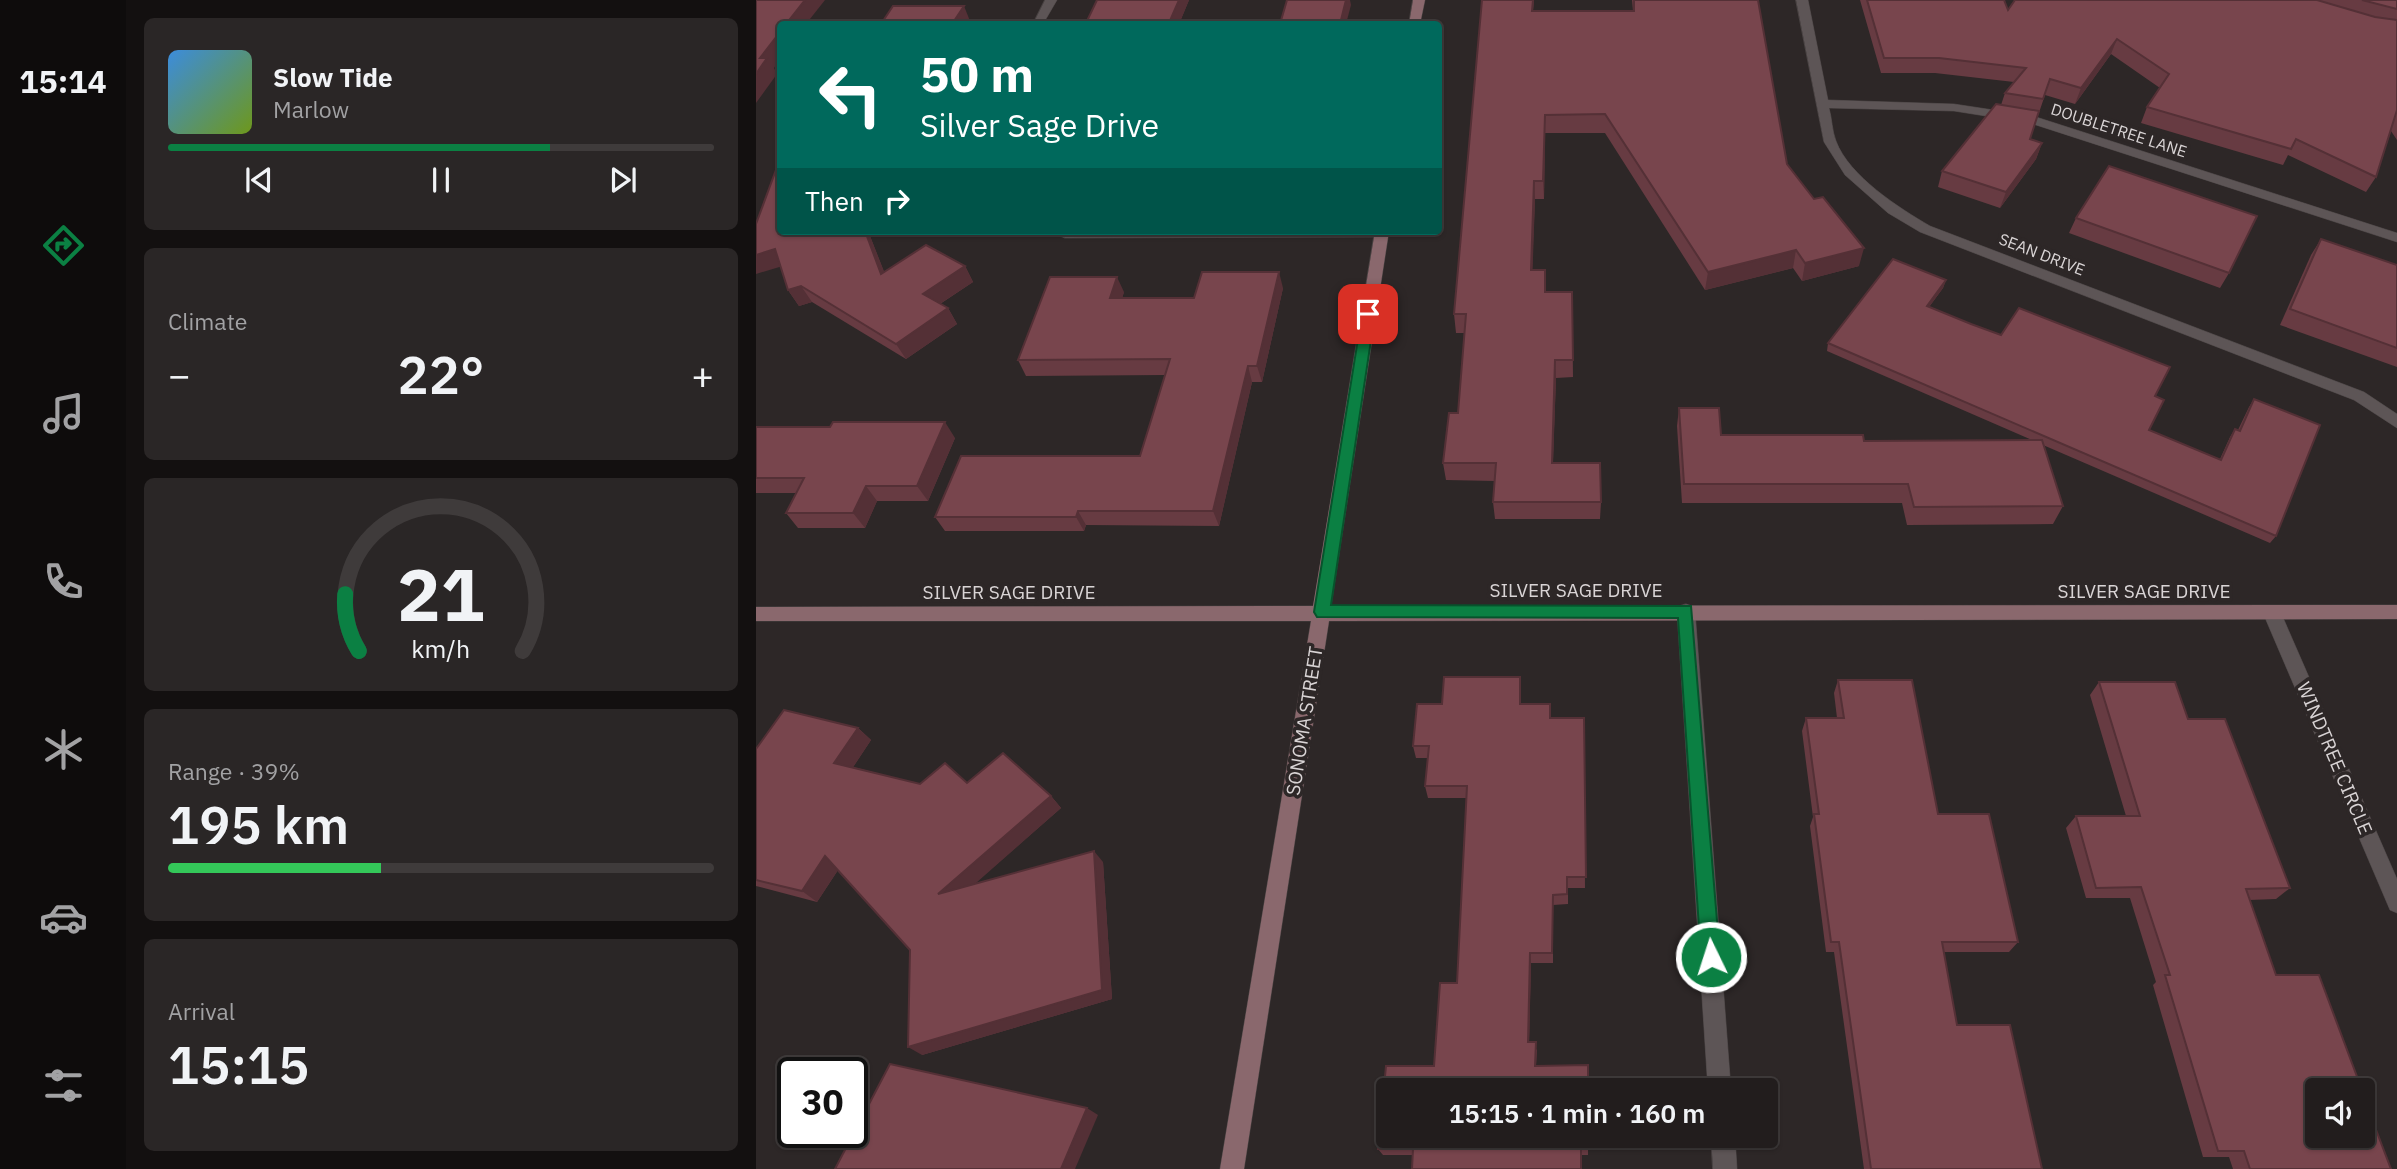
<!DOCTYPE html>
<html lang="en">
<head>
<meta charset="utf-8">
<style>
  body { margin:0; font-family:"IBM Plex Sans",sans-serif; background:#2a2626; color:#f1f3f6; height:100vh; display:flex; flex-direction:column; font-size:26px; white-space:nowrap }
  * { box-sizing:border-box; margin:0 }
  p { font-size:23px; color:#a2a2a4 }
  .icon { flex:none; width:38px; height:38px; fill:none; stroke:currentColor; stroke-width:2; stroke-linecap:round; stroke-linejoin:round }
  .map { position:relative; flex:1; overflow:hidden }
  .drawer { display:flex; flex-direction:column; gap:18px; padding:18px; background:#131010; width:630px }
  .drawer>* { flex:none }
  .banner { position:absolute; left:21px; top:21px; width:665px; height:214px; border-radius:7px; box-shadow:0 2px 5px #0004,0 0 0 2px #3f3b3b; background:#00695c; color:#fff; overflow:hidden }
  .controls { position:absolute; left:1549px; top:1078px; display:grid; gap:14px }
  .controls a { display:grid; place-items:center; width:70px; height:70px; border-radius:7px; background:#221d1d; box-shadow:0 2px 5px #0004,0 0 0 2px #3f3b3b; font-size:35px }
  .speed { position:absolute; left:21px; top:1057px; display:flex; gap:14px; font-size:35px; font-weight:700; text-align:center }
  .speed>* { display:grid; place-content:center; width:91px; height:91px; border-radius:50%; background:#221d1d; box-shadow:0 2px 5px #0004,0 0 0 2px #3f3b3b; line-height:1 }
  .speed .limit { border:4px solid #111; border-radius:10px; background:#fff; color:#111 }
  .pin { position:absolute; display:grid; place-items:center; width:60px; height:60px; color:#fff; margin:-30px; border-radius:14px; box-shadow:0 4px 10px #0006 }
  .me { position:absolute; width:77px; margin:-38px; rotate:356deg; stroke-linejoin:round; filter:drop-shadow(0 0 5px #0008) }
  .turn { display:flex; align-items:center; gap:24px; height:147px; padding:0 28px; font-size:32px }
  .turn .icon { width:91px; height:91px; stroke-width:2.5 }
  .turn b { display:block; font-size:49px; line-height:60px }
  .then { display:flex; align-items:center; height:66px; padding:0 28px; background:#0003; gap:14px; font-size:26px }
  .big { font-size:52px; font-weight:600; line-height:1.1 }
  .drawer .card { flex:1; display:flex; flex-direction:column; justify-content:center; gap:10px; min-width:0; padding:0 24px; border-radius:10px; background:#2a2626 }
  .drawer .dial { align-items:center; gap:0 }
  .dial svg { height:182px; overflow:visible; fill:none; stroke:#3f3b3b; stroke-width:7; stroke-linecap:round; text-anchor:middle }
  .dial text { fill:#f1f3f6; stroke:none }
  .song { display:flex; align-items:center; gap:21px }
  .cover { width:84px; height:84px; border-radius:10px; background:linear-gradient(135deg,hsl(210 70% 55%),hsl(80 70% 35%)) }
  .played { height:7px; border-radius:4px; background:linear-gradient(90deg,#0b8043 70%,#3f3b3b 70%) }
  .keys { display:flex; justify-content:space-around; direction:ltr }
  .heat { display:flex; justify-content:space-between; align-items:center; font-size:38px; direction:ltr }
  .charge { height:10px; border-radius:5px; background:linear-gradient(90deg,#34c759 39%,#3f3b3b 0) }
  .trip { position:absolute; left:620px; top:1078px; width:402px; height:70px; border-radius:7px; background:#221d1d; box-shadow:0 2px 5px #0004,0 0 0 2px #3f3b3b; font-weight:600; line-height:70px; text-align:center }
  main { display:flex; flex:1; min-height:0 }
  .dock { display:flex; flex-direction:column; width:126px; justify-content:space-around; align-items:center; background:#0e0c0c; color:#a2a2a4 }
  .dock .icon { width:49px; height:49px }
  .dock .selected { color:#0b8043 }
  .dock b { font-size:32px; color:#f1f3f6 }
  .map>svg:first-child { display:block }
</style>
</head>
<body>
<main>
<nav class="dock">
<b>15:14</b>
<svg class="icon selected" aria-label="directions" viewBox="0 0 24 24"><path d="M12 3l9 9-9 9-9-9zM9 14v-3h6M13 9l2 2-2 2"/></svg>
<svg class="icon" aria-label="music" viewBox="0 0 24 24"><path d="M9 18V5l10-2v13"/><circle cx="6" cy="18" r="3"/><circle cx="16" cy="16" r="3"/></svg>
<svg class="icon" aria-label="phone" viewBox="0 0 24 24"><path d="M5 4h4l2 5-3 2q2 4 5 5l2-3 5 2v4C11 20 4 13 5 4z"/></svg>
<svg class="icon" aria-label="climate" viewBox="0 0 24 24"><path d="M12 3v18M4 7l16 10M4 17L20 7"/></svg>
<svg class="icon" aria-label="car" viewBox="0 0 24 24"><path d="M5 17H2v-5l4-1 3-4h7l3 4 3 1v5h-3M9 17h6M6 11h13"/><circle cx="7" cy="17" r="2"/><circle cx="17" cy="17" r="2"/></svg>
<svg class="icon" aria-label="filters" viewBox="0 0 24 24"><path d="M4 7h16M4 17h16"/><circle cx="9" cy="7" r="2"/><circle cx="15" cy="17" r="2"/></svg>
</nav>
<section class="drawer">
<div class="card">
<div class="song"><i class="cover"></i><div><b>Slow Tide</b><p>Marlow</p></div></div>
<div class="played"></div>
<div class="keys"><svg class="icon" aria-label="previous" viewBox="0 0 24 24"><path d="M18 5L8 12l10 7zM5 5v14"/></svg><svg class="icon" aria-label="pause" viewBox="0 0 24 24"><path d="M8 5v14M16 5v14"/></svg><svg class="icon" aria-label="next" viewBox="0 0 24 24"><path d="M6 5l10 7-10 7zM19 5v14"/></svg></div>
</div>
<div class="card"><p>Climate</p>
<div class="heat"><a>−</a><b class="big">22°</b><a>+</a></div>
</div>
<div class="card dial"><svg viewBox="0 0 100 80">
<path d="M14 69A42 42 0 1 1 86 69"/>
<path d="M14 69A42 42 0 0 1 8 44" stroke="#0b8043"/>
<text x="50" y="56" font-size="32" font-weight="700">21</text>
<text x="50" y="72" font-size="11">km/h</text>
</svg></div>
<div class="card"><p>Range · 39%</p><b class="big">195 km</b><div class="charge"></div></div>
<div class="card"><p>Arrival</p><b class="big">15:15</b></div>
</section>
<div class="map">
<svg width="1641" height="1169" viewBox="0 0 1641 1169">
  <rect width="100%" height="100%" fill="#2d2727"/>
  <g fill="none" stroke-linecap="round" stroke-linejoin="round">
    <defs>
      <g id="street">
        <path d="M289 0H301L287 24H277Z"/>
        <path d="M1040 0H1052L1072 100 1198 104 1277 116 1641 233V242L1274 123 1198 111 1073 108C1076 118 1076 131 1080 141 1093 176 1143 208 1174 226L1608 392 1641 414V428L1598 400 1164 232 1132 213 1089 175 1068 142Z"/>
        <path d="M293 231H631L632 233 625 237 309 238Z"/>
        <path d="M930 604 936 606 939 611 975 1090H952L921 611 924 606Z"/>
        <path d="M1516 606 1522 608 1525 613 1641 879V913L1634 910 1507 613 1510 608Z"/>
        <path d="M955 1136H979L981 1169H957Z"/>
      </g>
      <g id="secondary">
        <path d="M657 0H669L664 24H653Z"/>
        <path d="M619 231H633L575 606 1641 605V619L573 621 488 1169H464L555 621H0V607L557 606Z"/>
      </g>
    </defs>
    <!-- street casing -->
    <use href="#street" stroke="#494343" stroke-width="1"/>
    <!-- secondary casing -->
    <use href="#secondary" stroke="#494343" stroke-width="1"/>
    <!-- street -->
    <use href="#street" fill="#5d5556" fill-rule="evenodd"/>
    <!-- secondary -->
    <use href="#secondary" fill="#8a686d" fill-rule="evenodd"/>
  </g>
  <!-- wall -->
  <g fill="#673b42">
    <path d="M433 0 423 24H331L330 23Z"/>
    <path d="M726 0H778L777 11H877L876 0H1002L1031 164 1103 266 1046 281 1037 268 949 290 849 133H789L788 199H779L776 270 789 292H816L817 377 800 378 797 463 845 502 844 519H739L737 502 739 481 690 480 687 463 702 413 709 333H700L698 314Z"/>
    <path d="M1104 0H1248L1252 10 1259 0H1641V140L1635 131 1620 177 1610 192 1532 155 1527 165 1385 123 1391 107 1404 88 1355 54 1319 104 1289 95 1274 139 1286 143 1280 159 1244 208 1182 187 1186 171 1245 105 1249 93 1258 82 1179 73H1125Z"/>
    <path d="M1320 218 1473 273 1464 288 1313 233Z"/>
    <path d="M112 231 128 272 209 266 217 282 184 304 192 308 201 324 150 359 56 302 43 306 32 290Z"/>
    <path d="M1565 239 1641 265V367L1524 325 1555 255Z"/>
    <path d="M1190 280 1187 288 1173 307 1399 396 1393 430 1464 459 1474 437 1479 429 1482 430 1493 407 1498 399 1520 536 1514 543 1287 445 1307 506 1297 524 1151 525 1146 503H926L921 426 923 408 965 435 1108 441 1276 440 1071 351 1072 343Z"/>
    <path d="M527 288 506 382H496L463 526 330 525 328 531H189L179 517 384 456 409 375 270 376 262 360 368 292 366 298H438Z"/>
    <path d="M0 427 199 438 172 501H121L109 528H42L30 513 40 493H0Z"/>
    <path d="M1082 680 1182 814 1262 942 1253 952H1188L1201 1025 1286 1169H1108L1078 952H1070L1054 826 1057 817 1046 731 1050 718H1081L1078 693Z"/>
    <path d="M1343 682 1432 719 1534 888 1520 899 1493 900 1520 975 1635 1169H1477L1473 1157H1447L1397 985 1400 982 1374 898H1330L1310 828 1320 816H1370L1334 695Z"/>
    <path d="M765 690V704L794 718H828L829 888H812V904L797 905V963H775L773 1042 781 1050 780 1066 832 1136V1155H627L622 1149 678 1066 701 983 711 798H672L669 786 672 758H660L657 746 686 704Z"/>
    <path d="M102 728 115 740 97 767 164 784 211 783 295 796 305 808 218 884 347 862 356 999 166 1055 154 950 82 870 61 902 0 886V749Z"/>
  </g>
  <!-- shaded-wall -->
  <g fill="#543036">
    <path d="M49 0H69L50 24H30Z"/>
    <path d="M423 0H433L423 24H414L413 23Z"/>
    <path d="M590 0H594L595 5 590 24H584Z"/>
    <path d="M208 6 214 21 212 24H196Z"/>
    <path d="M24 32V59L18 68 21 74 0 103V74L4 58Z"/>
    <path d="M1361 39 1355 54 1319 104 1325 88Z"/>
    <path d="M789 115V133L788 199 787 181Z"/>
    <path d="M1286 143 1280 159 1244 208 1250 192Z"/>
    <path d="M778 181 779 199 776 288 775 270Z"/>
    <path d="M109 231H112L135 289 125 274Z"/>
    <path d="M1108 248 1103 266 1046 281 1049 263Z"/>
    <path d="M19 249 30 265 0 274V255Z"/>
    <path d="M1040 250 1037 268 949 290 952 272Z"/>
    <path d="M209 266 217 282 176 309 167 294Z"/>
    <path d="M523 272 527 288 506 382 501 366Z"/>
    <path d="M361 277 368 292 361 314 354 298Z"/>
    <path d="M1190 280 1187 288 1168 314 1171 306Z"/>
    <path d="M45 286 56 302 43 306 32 290Z"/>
    <path d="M192 308 201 324 150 359 140 344Z"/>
    <path d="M799 360 800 378 796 480V463Z"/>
    <path d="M492 366 496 382 463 526 457 511Z"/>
    <path d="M189 422 199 438 172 501 161 486Z"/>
    <path d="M110 486 121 501 109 528 97 513Z"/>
    <path d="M322 511 330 525 328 531 320 517Z"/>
    <path d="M764 677 765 690V717L764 704Z"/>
    <path d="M102 728 115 740 92 775 78 763Z"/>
    <path d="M295 796 305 808 195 905 182 894Z"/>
    <path d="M338 851 347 862 356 999 166 1055 152 1047Z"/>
    <path d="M69 856 84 867 61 902 46 891Z"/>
    <path d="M774 953 775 963 773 1050 772 1042Z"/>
    <path d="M331 1108 342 1115 319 1169H305Z"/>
  </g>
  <!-- building -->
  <g fill="#78454d" stroke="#543036" stroke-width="2">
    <path d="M0 0H49L30 24H24V32L4 58H11L0 74Z"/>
    <path d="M341 0H423L413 23H330Z"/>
    <path d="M531 0H590L584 24H524Z"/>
    <path d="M726 0H777L776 11H878V0H1002L1031 164 1058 199 1067 197 1108 248 1049 263 1040 250 952 272 849 114 789 115 787 181H778L775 270H789V292H816L817 360H799L796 463H844L845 502H737L740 463H687L693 413H702L710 314H698Z"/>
    <path d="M1111 0H1248L1252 10 1259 0H1561L1619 17 1641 20V110L1620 177 1540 139 1535 149 1391 107 1413 74 1361 39 1325 88 1294 79 1287 99 1249 93 1270 68 1183 58H1128Z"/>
    <path d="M1606 0H1641V9Z"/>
    <path d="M137 6H208L196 24H125Z"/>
    <path d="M1240 104 1283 111 1274 139 1286 143 1250 192 1186 171Z"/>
    <path d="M24 159V231H109L125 274 170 245 209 266 167 294 192 308 140 344 45 286 32 290 19 249 0 255V224Z"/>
    <path d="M1353 166 1501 216 1473 273 1320 218Z"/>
    <path d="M1565 239 1641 265V348L1534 309Z"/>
    <path d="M1137 259 1190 280 1171 306 1215 324 1245 335 1263 308 1414 367 1399 396 1408 400 1393 430 1465 460 1479 429 1484 431 1498 399 1564 425 1520 536 1072 343Z"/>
    <path d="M446 272H523L501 366H492L457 511H322L320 517H179L205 456H384L414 359 262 360 294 277H361L354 298H438Z"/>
    <path d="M923 408H963L965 435H1107L1108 441 1286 440 1307 506 1158 507 1152 484H928Z"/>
    <path d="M77 422H189L161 486H110L97 513H30L48 478H0V427H74Z"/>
    <path d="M688 677H764V704H794V718H828L830 877H811V894L797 895 796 953H774L772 1042H780L779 1066 832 1065V1090H632V1136H832V1149H825V1169H656L657 1149H622L630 1066H678L684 983H701L711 786H669L673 746H657L661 704H686Z"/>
    <path d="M1082 680H1156L1182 814H1233L1262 942H1186L1201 1025H1254L1286 1169H1115L1083 942H1075L1058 814H1063L1050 718H1088Z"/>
    <path d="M1343 682H1419L1432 719H1469L1534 888 1490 889 1520 975H1563L1606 1090H1561V1136H1606V1093L1635 1169H1494L1488 1151H1462L1409 975H1414L1385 887 1340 888 1320 816H1384Z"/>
    <path d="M28 710 102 728 78 763 164 784 189 763 211 783 247 753 295 796 182 894 338 851 346 990 152 1047 154 950 69 856 46 891 0 880V749Z"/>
    <path d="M134 1064 331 1108 305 1169H79Z"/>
  </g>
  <!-- route -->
  <path fill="#0b8043" stroke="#07532c" stroke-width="2" d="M612 310 619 314 575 605 935 606 964 957 962 964 955 967 948 964 945 957 922 618 561 617 558 612 606 314Z"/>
  <g text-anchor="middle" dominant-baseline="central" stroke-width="7" stroke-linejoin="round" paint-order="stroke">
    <!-- far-street labels -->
    <g font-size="16" fill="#d9d4d5" stroke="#2d2727">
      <text transform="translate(1363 130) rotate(18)">DOUBLETREE LANE</text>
      <text transform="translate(1286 254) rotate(21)">SEAN DRIVE</text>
    </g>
    <!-- street labels -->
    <g font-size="19" fill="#d9d4d5" stroke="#2d2727">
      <text x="820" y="590">SILVER SAGE DRIVE</text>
      <text x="1388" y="591">SILVER SAGE DRIVE</text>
      <text x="253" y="592">SILVER SAGE DRIVE</text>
      <text transform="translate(548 721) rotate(-81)">SONOMA STREET</text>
      <text transform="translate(1579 758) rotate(67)">WINDTREE CIRCLE</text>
    </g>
  </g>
</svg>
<div class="controls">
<a><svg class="icon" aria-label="sound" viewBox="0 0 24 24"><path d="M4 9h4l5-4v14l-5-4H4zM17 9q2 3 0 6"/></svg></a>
</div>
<div class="speed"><div class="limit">30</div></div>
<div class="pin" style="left:612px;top:314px;background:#d93025"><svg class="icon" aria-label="arrive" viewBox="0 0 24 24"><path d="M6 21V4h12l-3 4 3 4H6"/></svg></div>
<svg class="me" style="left:955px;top:957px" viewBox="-20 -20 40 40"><circle r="17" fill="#0b8043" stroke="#fff" stroke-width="3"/><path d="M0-11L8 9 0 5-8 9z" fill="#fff"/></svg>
<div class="trip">15:15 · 1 min · 160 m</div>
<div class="banner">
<div class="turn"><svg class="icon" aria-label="left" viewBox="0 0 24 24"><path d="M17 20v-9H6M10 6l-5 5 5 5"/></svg><div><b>50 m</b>Silver Sage Drive</div></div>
<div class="then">Then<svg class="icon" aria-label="right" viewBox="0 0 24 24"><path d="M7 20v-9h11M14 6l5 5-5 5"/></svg></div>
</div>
</div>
</main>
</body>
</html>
